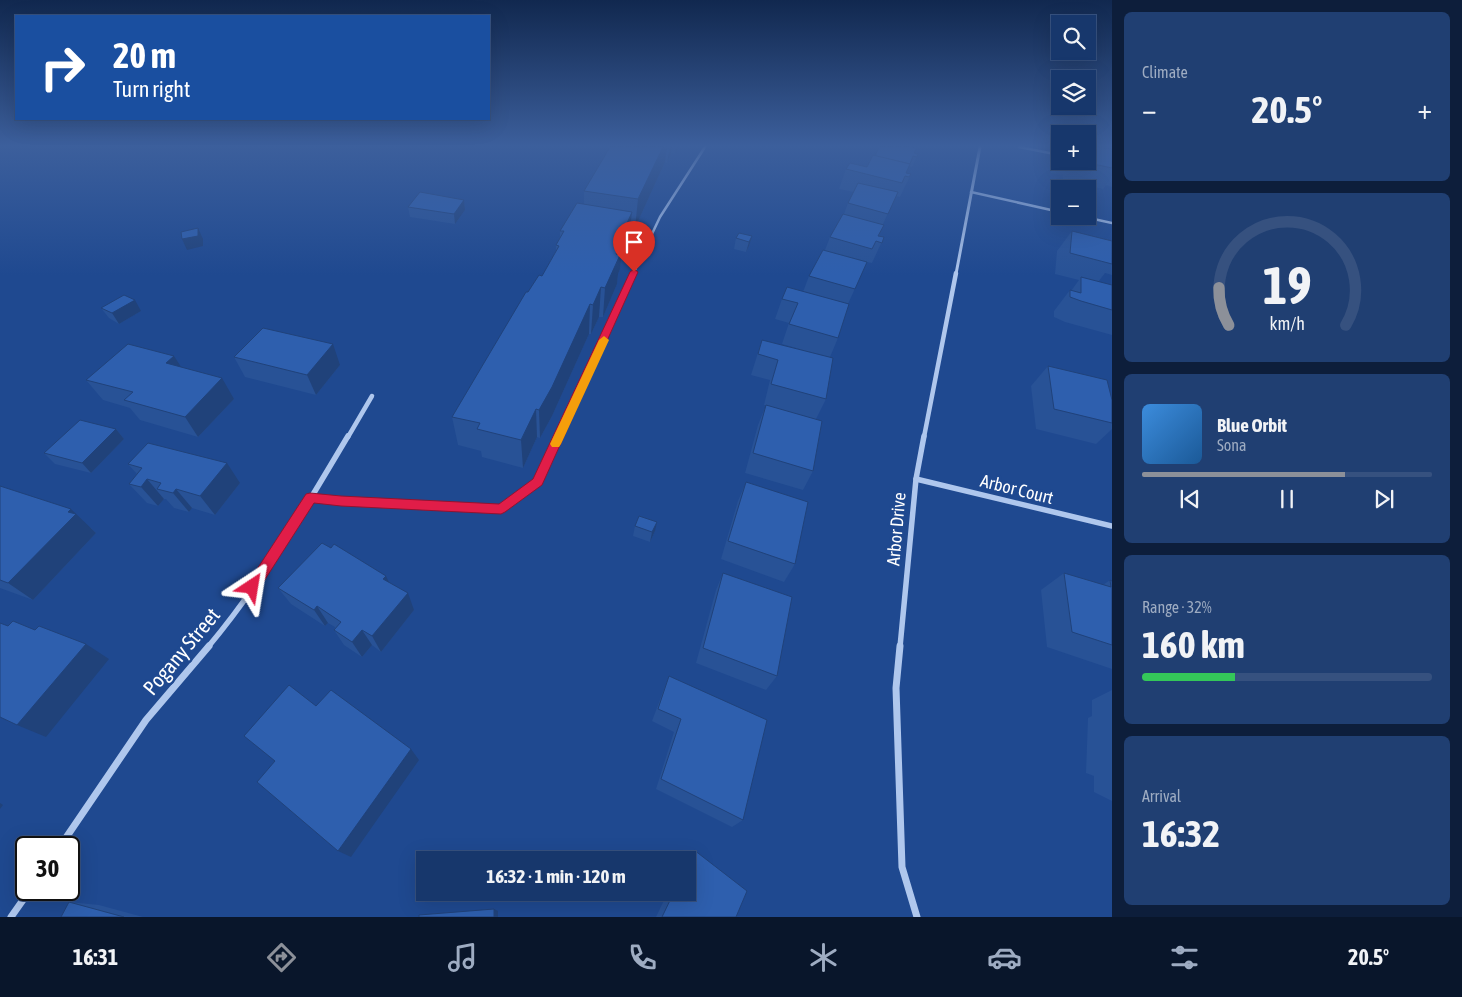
<!DOCTYPE html>
<html lang="en">
<head>
<meta charset="utf-8">
<style>
  body { margin:0; font-family:"Asap Condensed",sans-serif; background:#203f72; color:#f1f3f6; height:100vh; display:flex; flex-direction:column; font-size:19px; white-space:nowrap }
  * { box-sizing:border-box; margin:0 }
  p { font-size:16px; color:#9eacc2 }
  .icon { flex:none; width:28px; height:28px; fill:none; stroke:currentColor; stroke-width:2; stroke-linecap:round; stroke-linejoin:round }
  .map { position:relative; flex:1; overflow:hidden }
  .details { display:flex; flex-direction:column; gap:12px; padding:12px; background:#0d1e3b; width:350px }
  .details>* { flex:none }
  .banner { position:absolute; left:15px; top:15px; width:475px; height:105px; border-radius:0px; box-shadow:0 5px 20px #0002,0 0 0 1px #36517f; background:#1a4fa0; color:#fff; overflow:hidden }
  .buttons { position:absolute; left:1051px; top:15px; display:grid; gap:10px }
  .buttons a { display:grid; place-items:center; width:45px; height:45px; border-radius:0px; background:#17376c; box-shadow:0 5px 20px #0002,0 0 0 1px #36517f; font-size:25px }
  .speed { position:absolute; left:15px; top:836px; display:flex; gap:10px; font-size:25px; font-weight:700; text-align:center }
  .speed>* { display:grid; place-content:center; width:65px; height:65px; border-radius:50%; background:#17376c; box-shadow:0 5px 20px #0002,0 0 0 1px #36517f; line-height:1 }
  .speed .limit { border:2px solid #111; border-radius:8px; background:#fff; color:#111 }
  .pin { position:absolute; display:grid; place-items:center; width:42px; height:42px; color:#fff; margin:-51px -21px; border-radius:50% 50% 50% 0; rotate:-45deg; box-shadow:0 0 5px #0007 }
  .pin .icon { rotate:45deg }
  .me { position:absolute; width:55px; margin:-28px; rotate:33deg; stroke-linejoin:round; filter:drop-shadow(0 0 4px #0008) }
  .turn { display:flex; align-items:center; gap:18px; height:105px; padding:0 15px; font-size:22px }
  .turn .icon { width:65px; height:65px; stroke-width:2.5 }
  .turn b { display:block; font-size:35px; line-height:42px }
  .big { font-size:38px; font-weight:700; line-height:1.1 }
  .details .tile { flex:1; display:flex; flex-direction:column; justify-content:center; gap:8px; min-width:0; padding:0 18px; border-radius:8px; background:#203f72 }
  .details .dial { align-items:center; gap:0 }
  .dial svg { height:130px; overflow:visible; fill:none; stroke:#36517f; stroke-width:7; stroke-linecap:round; text-anchor:middle }
  .dial text { fill:#f1f3f6; stroke:none }
  .song { display:flex; align-items:center; gap:15px }
  .cover { width:60px; height:60px; border-radius:8px; background:linear-gradient(135deg,hsl(210 70% 55%),hsl(210 70% 35%)) }
  .played { height:5px; border-radius:2px; background:linear-gradient(90deg,#8c9099 70%,#36517f 70%) }
  .keys { display:flex; justify-content:space-around; direction:ltr }
  .heat { display:flex; justify-content:space-between; align-items:center; font-size:28px; direction:ltr }
  .charge { height:8px; border-radius:4px; background:linear-gradient(90deg,#34c759 32%,#36517f 0) }
  .trip { position:absolute; left:416px; top:851px; width:280px; height:50px; border-radius:0px; background:#17376c; box-shadow:0 5px 20px #0002,0 0 0 1px #36517f; font-weight:700; line-height:50px; text-align:center }
  .tab-bar { display:flex; height:80px; justify-content:space-around; align-items:center; background:#09162b; color:#9eacc2 }
  .tab-bar .icon { width:35px; height:35px }
  .tab-bar .current { color:#8c9099 }
  .tab-bar b { font-size:22px; color:#f1f3f6 }
  main { display:flex; flex:1; min-height:0 }
  .map>svg:first-child { display:block }
</style>
</head>
<body>
<main>
<div class="map">
<svg width="1112" height="917" viewBox="0 0 1112 917">
  <rect width="100%" height="100%" fill="#1f4990"/>
  <g fill="none" stroke-linecap="round" stroke-linejoin="round">
    <!-- lane-far2 -->
    <g stroke="#afc7ed" stroke-width="2.5">
      <path d="M1019 147 1060 155"/>
      <path d="M971 192 1060 212"/>
      <path d="M1080 216 1112 223"/>
      <path d="M633 274 660 217 705 147"/>
    </g>
    <!-- lane-far1 -->
    <path stroke="#afc7ed" stroke-width="3" d="M559 437 633 273"/>
    <!-- lane -->
    <path stroke="#afc7ed" stroke-width="4.5" d="M311 498 501 509 538 482 559 436"/>
    <!-- street-far3 -->
    <path stroke="#afc7ed" stroke-width="3" d="M956 274 980 147"/>
    <!-- street-far2 -->
    <g stroke="#afc7ed" stroke-width="4.5">
      <path d="M348 437 372 396"/>
      <path d="M924 437 956 273"/>
    </g>
    <!-- street-far1 -->
    <g stroke="#afc7ed" stroke-width="5.5">
      <path d="M916 479 1112 526"/>
      <path d="M208 647C262 583 305 508 348 436"/>
      <path d="M900 647 916 479 924 436"/>
    </g>
    <!-- street -->
    <g stroke="#afc7ed" stroke-width="7">
      <path d="M900 646 896 688 902 867 917 917"/>
      <path d="M59 848 146 720 209 646"/>
      <path d="M11 917 30 890"/>
    </g>
  </g>
  <!-- wall -->
  <g fill="#285296">
    <path d="M610 147H679L675 154 671 153 667 163 665 162 635 228 631 227 629 240 621 259 620 269 618 274 617 284 603 317H599L591 334H589L552 416 540 438 537 437 523 468 482 457 481 451 458 445 452 417 542 276 556 251V245L560 237V231L584 204V191Z"/>
    <path d="M879 147H917L914 153 918 154 912 167 909 166 906 173 911 174 900 197 896 196 883 224 879 236 884 237 872 263 867 262 848 304 838 338 830 357 826 399 816 419 813 471 803 490 745 473 758 425 766 405H764L770 380 751 375 762 340 803 350 782 344 789 323 775 319 782 299 803 292 809 276 825 250 830 237 844 214 848 203 854 192 839 189 846 169 867 167 875 156Z"/>
    <path d="M1053 147H1060V161H1088V147H1112V187L1106 185 1103 189 1063 180V175L1051 173 1052 159 1057 151 1052 150Z"/>
    <path d="M464 200 465 210 455 224 410 217 408 207Z"/>
    <path d="M1072 231 1112 241V275L1105 273 1098 282 1112 285V335L1065 322 1054 317V311L1070 290 1071 291 1079 280 1055 274 1057 251Z"/>
    <path d="M752 236 749 246 746 252 734 249 736 238Z"/>
    <path d="M101 308 141 311 119 324 109 318Z"/>
    <path d="M234 357 340 365 316 395 245 377Z"/>
    <path d="M1048 366 1112 400V429L1096 444 1036 429 1031 386Z"/>
    <path d="M182 368 234 399 198 437 140 420 130 408 103 400 86 380Z"/>
    <path d="M116 429 124 439 91 473 55 464 44 453Z"/>
    <path d="M128 464 240 483 215 515 192 508 189 512 174 508 166 499H164L158 506 147 503 129 484 137 474Z"/>
    <path d="M746 482 795 564 784 582 721 559 738 501Z"/>
    <path d="M0 486 91 528 96 533 33 600 0 588Z"/>
    <path d="M635 526 655 531 650 542 633 536Z"/>
    <path d="M723 573 777 676 766 690 696 663 716 590Z"/>
    <path d="M1064 573 1103 585 1110 580 1112 581V669L1047 647 1041 590Z"/>
    <path d="M389 582 414 610 381 652 372 645 362 657 344 645 334 630 335 627 328 623 325 626 291 604 278 588Z"/>
    <path d="M669 676 743 820 732 827 656 789 674 732 652 721Z"/>
    <path d="M1112 690V801L1094 792V776L1086 773 1088 718 1092 716V700Z"/>
    <path d="M694 850 736 917H656L668 892H688V860H684L686 856Z"/>
    <path d="M69 902 99 905 143 917H61Z"/>
  </g>
  <!-- shaded-wall -->
  <g fill="#20427a">
    <path d="M663 147H667L665 162 635 228 638 199Z"/>
    <path d="M670 147H672L671 153 667 163Z"/>
    <path d="M676 147H679L675 154Z"/>
    <path d="M464 200 465 210 455 224 454 214Z"/>
    <path d="M632 212 629 240 621 259 620 269 618 274 617 284 603 317 605 288 616 254 620 239Z"/>
    <path d="M198 228 203 239V246L187 250 182 239Z"/>
    <path d="M752 236 749 246 746 252 749 242Z"/>
    <path d="M601 287 599 317 591 334 593 305Z"/>
    <path d="M135 300 141 311 119 324 112 313Z"/>
    <path d="M590 304 589 334 552 416 540 438 539 410Z"/>
    <path d="M333 344 340 365 316 395 307 375Z"/>
    <path d="M174 356 187 376 166 363Z"/>
    <path d="M222 378 234 399 198 437 185 417Z"/>
    <path d="M536 409 537 437 523 468 521 440Z"/>
    <path d="M116 429 124 439 91 473 82 463Z"/>
    <path d="M227 463 240 483 215 515 200 496Z"/>
    <path d="M147 479 164 499 158 506 141 487Z"/>
    <path d="M176 489 192 508 189 512 173 493Z"/>
    <path d="M71 509 96 533 33 600 8 583Z"/>
    <path d="M657 522 655 531 650 542 652 532Z"/>
    <path d="M386 576 394 593 383 579Z"/>
    <path d="M408 593 414 610 381 652 372 636Z"/>
    <path d="M317 606 328 623 325 626 314 610Z"/>
    <path d="M362 630 372 645 362 657 352 642Z"/>
    <path d="M86 644 109 659 46 737 17 725Z"/>
    <path d="M411 749 419 760 351 857 338 851Z"/>
    <path d="M0 803 3 805 0 809Z"/>
    <path d="M494 909 498 911V917H494Z"/>
  </g>
  <!-- building -->
  <g fill="#2e5fae" stroke="#20427a">
    <path d="M610 147H663L638 199 584 191Z"/>
    <path d="M879 147H910L917 148 914 153 918 154 917 157 913 156 910 164 875 156Z"/>
    <path d="M1088 147H1098L1112 149V168L1080 161H1088Z"/>
    <path d="M873 155 910 164 906 173 911 174 909 177 905 176 902 183 846 169 850 163 867 167Z"/>
    <path d="M858 183 898 192 888 214 848 203Z"/>
    <path d="M420 192 464 200 454 214 408 207Z"/>
    <path d="M577 203 632 212 620 239 623 240 616 254 620 255 605 288 601 287 593 305 590 304 552 387 539 410 536 409 521 440 477 429 480 423 452 417 526 292H528L539 275 542 276 559 246 556 245 564 231H560Z"/>
    <path d="M843 214 884 225 878 236 884 237 882 243 876 241 872 249 830 237Z"/>
    <path d="M198 228V236L182 239 181 232Z"/>
    <path d="M1072 231 1112 241V264L1070 253Z"/>
    <path d="M739 233 752 236 749 242 736 238Z"/>
    <path d="M823 250 867 262 855 289 809 276Z"/>
    <path d="M1081 277 1112 285V310L1081 301 1070 297V290L1081 293Z"/>
    <path d="M787 287 849 304 838 338 789 324 798 303 782 299Z"/>
    <path d="M124 295 135 300 112 313 101 308Z"/>
    <path d="M263 328 333 344 307 375 234 357Z"/>
    <path d="M762 340 833 358 826 399 771 384 778 360 758 354Z"/>
    <path d="M128 344 174 356 166 363 222 378 185 417 124 400 133 392 86 380Z"/>
    <path d="M1048 366 1107 380 1112 400V423L1054 409Z"/>
    <path d="M766 405 822 421 813 471 753 453Z"/>
    <path d="M80 420 116 429 82 463 44 453Z"/>
    <path d="M148 443 227 463 200 496 176 489 173 493 157 489 161 483 147 479 141 487 129 484 142 468 128 464Z"/>
    <path d="M746 482 808 502 795 564 728 541Z"/>
    <path d="M0 486 71 509 68 512 76 514 8 583 0 580Z"/>
    <path d="M639 516 657 522 652 532 635 526Z"/>
    <path d="M322 543 331 548 334 544 386 576 383 579 408 593 372 636 362 630 352 642 334 630 341 622 317 606 314 610 278 588Z"/>
    <path d="M723 573 792 597 777 676 703 648Z"/>
    <path d="M1064 573 1111 587 1110 580 1112 581V645L1072 632Z"/>
    <path d="M13 621 35 630 39 626 86 644 17 725 0 717V623L8 626Z"/>
    <path d="M669 676 767 720 743 820 661 779 681 719 658 709Z"/>
    <path d="M289 685 316 706 331 690 411 749 338 851 257 782 275 761 244 736Z"/>
    <path d="M694 850 747 891 736 917H662L674 892H688V864Z"/>
    <path d="M69 902 124 917H61Z"/>
    <path d="M494 909V917H419V915Z"/>
  </g>
  <!-- sky -->
  <linearGradient id="sky" x2="0" y2="1"><stop stop-color="#11284f"/><stop offset="0.53" stop-color="#3c5f9c"/><stop offset="1" stop-color="#3c5f9c" stop-opacity="0"/></linearGradient>
  <rect width="1112" height="275" fill="url(#sky)"/>
  <!-- route -->
  <path fill="#e11d48" stroke="#92132f" d="M634 269 638 272 542 485 505 512 501 514 341 506 314 503 257 592 252 593 248 592 246 587 248 583 306 494 310 493 341 496 499 504 533 479 630 272Z"/>
  <!-- slow -->
  <path fill="#f59e0b" d="M604 336 609 340 561 444 559 447H552L550 444 599 340Z"/>
  <g text-anchor="middle" dominant-baseline="central" stroke-width="5" stroke-linejoin="round" paint-order="stroke">
    <!-- street labels -->
    <g font-size="18" fill="#fff" stroke="#1f4990">
      <text transform="translate(1017 489) rotate(14)">Arbor Court</text>
      <text transform="translate(896 529) rotate(-85)">Arbor Drive</text>
    </g>
    <!-- near-street labels -->
    <g font-size="21" fill="#fff" stroke="#1f4990">
      <text transform="translate(181 651) rotate(-50)">Pogany Street</text>
    </g>
  </g>
</svg>
<div class="buttons">
<a><svg class="icon" aria-label="search" viewBox="0 0 24 24"><circle cx="10" cy="10" r="6"/><path d="M15 15l6 6"/></svg></a>
<a><svg class="icon" aria-label="layers" viewBox="0 0 24 24"><path d="M12 4l9 5-9 5-9-5zM3 14l9 5 9-5"/></svg></a>
<a>+</a>
<a>−</a>
</div>
<div class="speed"><div class="limit">30</div></div>
<div class="pin" style="left:634px;top:272px;background:#d93025"><svg class="icon" aria-label="arrive" viewBox="0 0 24 24"><path d="M6 21V4h12l-3 4 3 4H6"/></svg></div>
<svg class="me" style="left:252px;top:587px" viewBox="-20 -20 40 40"><path d="M0-17L14 15 0 8-14 15z" fill="#e11d48" stroke="#fff" stroke-width="4"/></svg>
<div class="trip">16:32 · 1 min · 120 m</div>
<div class="banner">
<div class="turn"><svg class="icon" aria-label="right" viewBox="0 0 24 24"><path d="M7 20v-9h11M14 6l5 5-5 5"/></svg><div><b>20 m</b>Turn right</div></div>
</div>
</div>
<section class="details">
<div class="tile"><p>Climate</p>
<div class="heat"><a>−</a><b class="big">20.5°</b><a>+</a></div>
</div>
<div class="tile dial"><svg viewBox="0 0 100 80">
<path d="M14 69A42 42 0 1 1 86 69"/>
<path d="M14 69A42 42 0 0 1 8 46" stroke="#8c9099"/>
<text x="50" y="56" font-size="32" font-weight="700">19</text>
<text x="50" y="72" font-size="11">km/h</text>
</svg></div>
<div class="tile">
<div class="song"><i class="cover"></i><div><b>Blue Orbit</b><p>Sona</p></div></div>
<div class="played"></div>
<div class="keys"><svg class="icon" aria-label="previous" viewBox="0 0 24 24"><path d="M18 5L8 12l10 7zM5 5v14"/></svg><svg class="icon" aria-label="pause" viewBox="0 0 24 24"><path d="M8 5v14M16 5v14"/></svg><svg class="icon" aria-label="next" viewBox="0 0 24 24"><path d="M6 5l10 7-10 7zM19 5v14"/></svg></div>
</div>
<div class="tile"><p>Range · 32%</p><b class="big">160 km</b><div class="charge"></div></div>
<div class="tile"><p>Arrival</p><b class="big">16:32</b></div>
</section>
</main>
<nav class="tab-bar">
<b>16:31</b>
<svg class="icon current" aria-label="directions" viewBox="0 0 24 24"><path d="M12 3l9 9-9 9-9-9zM9 14v-3h6M13 9l2 2-2 2"/></svg>
<svg class="icon" aria-label="music" viewBox="0 0 24 24"><path d="M9 18V5l10-2v13"/><circle cx="6" cy="18" r="3"/><circle cx="16" cy="16" r="3"/></svg>
<svg class="icon" aria-label="phone" viewBox="0 0 24 24"><path d="M5 4h4l2 5-3 2q2 4 5 5l2-3 5 2v4C11 20 4 13 5 4z"/></svg>
<svg class="icon" aria-label="climate" viewBox="0 0 24 24"><path d="M12 3v18M4 7l16 10M4 17L20 7"/></svg>
<svg class="icon" aria-label="car" viewBox="0 0 24 24"><path d="M5 17H2v-5l4-1 3-4h7l3 4 3 1v5h-3M9 17h6M6 11h13"/><circle cx="7" cy="17" r="2"/><circle cx="17" cy="17" r="2"/></svg>
<svg class="icon" aria-label="filters" viewBox="0 0 24 24"><path d="M4 7h16M4 17h16"/><circle cx="9" cy="7" r="2"/><circle cx="15" cy="17" r="2"/></svg>
<b>20.5°</b>
</nav>
</body>
</html>
